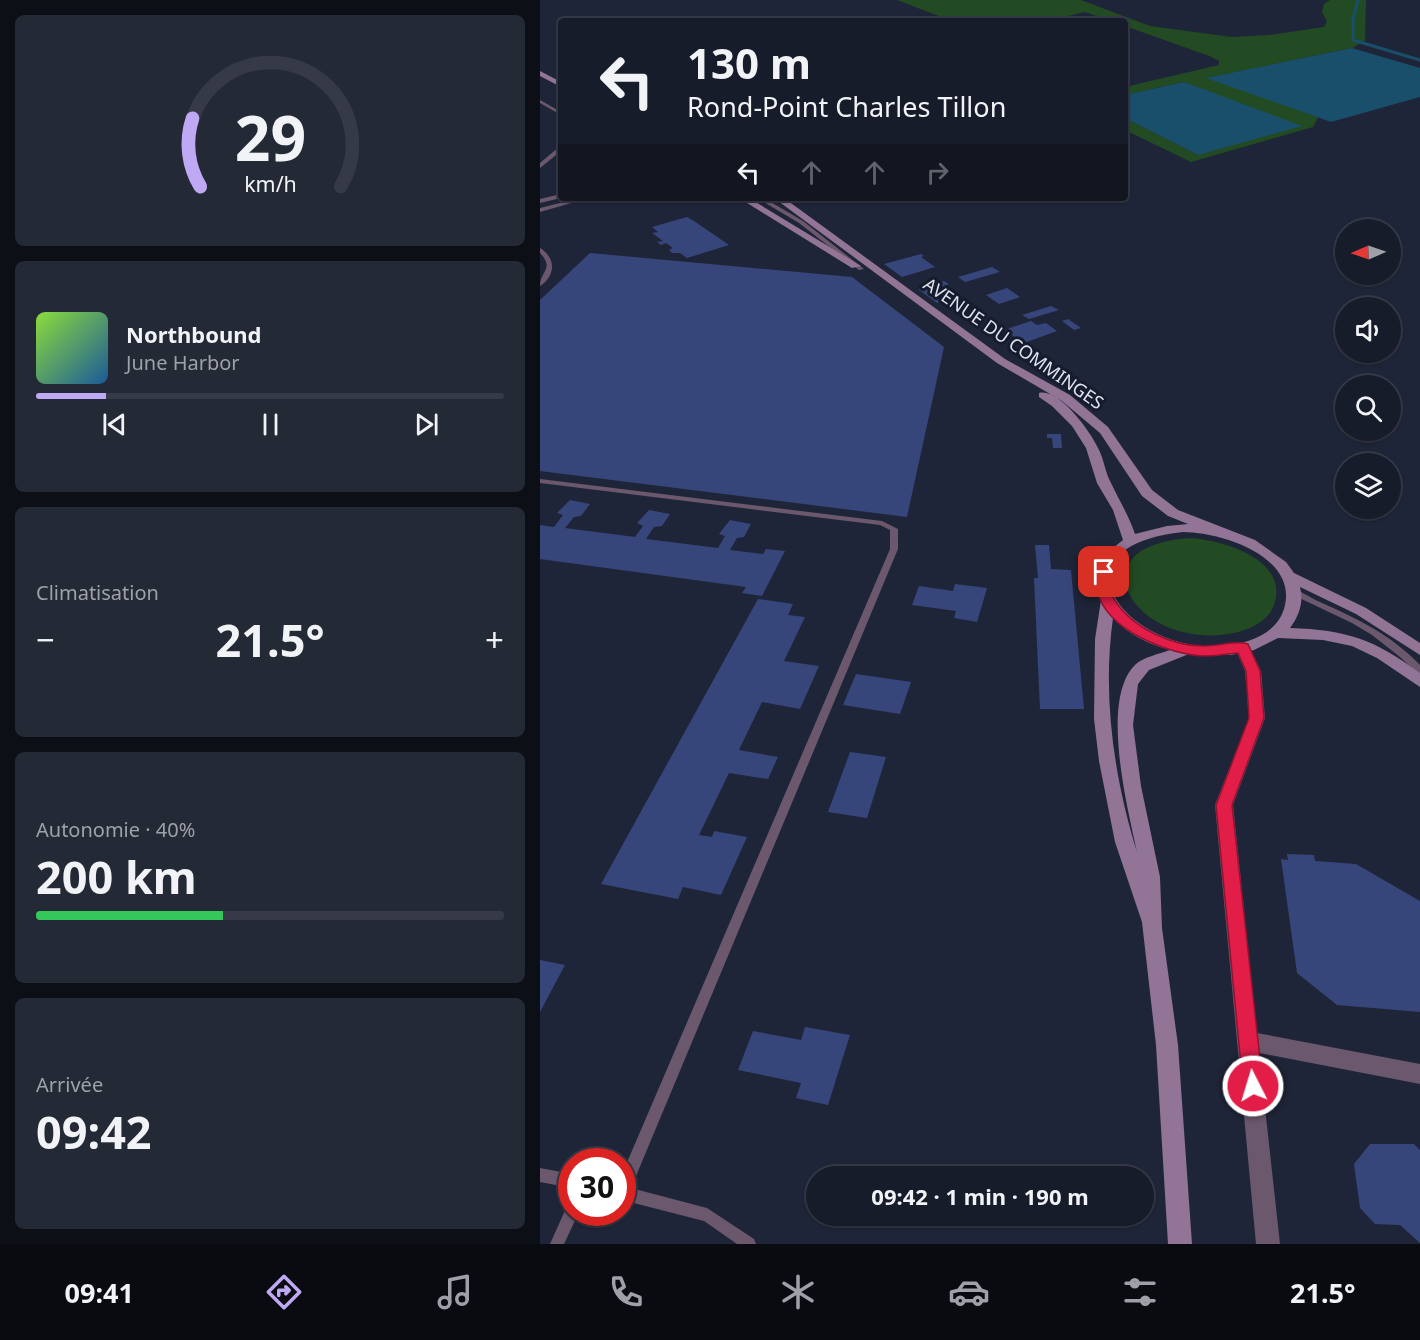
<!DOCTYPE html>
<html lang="fr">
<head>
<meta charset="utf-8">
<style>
  body { margin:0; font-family:"Noto Sans",sans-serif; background:#242936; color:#f1f3f6; height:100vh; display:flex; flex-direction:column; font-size:22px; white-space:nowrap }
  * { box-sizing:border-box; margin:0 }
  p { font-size:20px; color:#9ea1a8 }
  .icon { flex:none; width:33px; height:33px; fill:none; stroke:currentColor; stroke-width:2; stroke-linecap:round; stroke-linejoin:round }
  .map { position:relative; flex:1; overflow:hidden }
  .sheet { display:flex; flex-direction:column; gap:15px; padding:15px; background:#0d0f17; width:540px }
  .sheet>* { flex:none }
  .top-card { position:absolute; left:18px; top:18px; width:570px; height:183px; border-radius:6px; box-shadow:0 2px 4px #0004,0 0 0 2px #363a47; background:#171c2a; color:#f1f3f6; overflow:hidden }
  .needle { width:39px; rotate:268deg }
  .controls { position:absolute; left:795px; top:219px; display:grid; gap:12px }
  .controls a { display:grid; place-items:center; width:66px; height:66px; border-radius:50%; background:#171c2a; box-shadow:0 2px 4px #0004,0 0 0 2px #363a47; font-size:30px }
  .speed { position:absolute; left:18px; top:1148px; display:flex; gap:12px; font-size:30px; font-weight:700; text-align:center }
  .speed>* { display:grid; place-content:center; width:78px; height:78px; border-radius:50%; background:#171c2a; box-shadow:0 2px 4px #0004,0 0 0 2px #363a47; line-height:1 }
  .speed .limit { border:9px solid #d22; background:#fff; color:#111 }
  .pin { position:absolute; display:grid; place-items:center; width:51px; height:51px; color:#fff; margin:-26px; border-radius:12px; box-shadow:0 3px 9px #0006 }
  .me { position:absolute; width:66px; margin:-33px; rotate:355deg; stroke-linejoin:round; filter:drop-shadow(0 0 4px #0008) }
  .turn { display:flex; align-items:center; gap:21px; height:126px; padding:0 30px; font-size:27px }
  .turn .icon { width:78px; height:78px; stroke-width:2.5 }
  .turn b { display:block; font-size:42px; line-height:51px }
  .lanes { display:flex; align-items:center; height:57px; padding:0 30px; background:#0003; justify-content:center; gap:30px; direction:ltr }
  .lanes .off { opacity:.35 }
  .big { font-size:45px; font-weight:700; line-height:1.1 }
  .sheet .card { flex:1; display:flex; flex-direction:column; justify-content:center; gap:9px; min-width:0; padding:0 21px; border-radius:9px; background:#242936 }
  .sheet .dial { align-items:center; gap:0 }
  .dial svg { height:156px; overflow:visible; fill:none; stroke:#363a47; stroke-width:7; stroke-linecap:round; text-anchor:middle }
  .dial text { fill:#f1f3f6; stroke:none }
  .song { display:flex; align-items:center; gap:18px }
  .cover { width:72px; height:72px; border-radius:9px; background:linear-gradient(135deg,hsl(90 70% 55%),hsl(210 70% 35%)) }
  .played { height:6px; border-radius:3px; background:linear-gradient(90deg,#bfa9f4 15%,#363a47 15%) }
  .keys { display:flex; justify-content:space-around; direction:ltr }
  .heat { display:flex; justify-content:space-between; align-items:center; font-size:33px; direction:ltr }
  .charge { height:9px; border-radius:4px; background:linear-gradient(90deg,#34c759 40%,#363a47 0) }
  .trip { position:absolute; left:266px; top:1166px; width:348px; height:60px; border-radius:30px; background:#171c2a; box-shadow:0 2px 4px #0004,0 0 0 2px #363a47; font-weight:700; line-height:60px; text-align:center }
  .menu { display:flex; height:96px; justify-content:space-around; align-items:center; background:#090b11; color:#9ea1a8 }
  .menu .icon { width:42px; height:42px }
  .menu .active { color:#bfa9f4 }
  .menu b { font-size:27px; color:#f1f3f6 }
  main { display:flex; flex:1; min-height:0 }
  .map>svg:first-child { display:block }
</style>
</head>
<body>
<main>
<section class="sheet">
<div class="card dial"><svg viewBox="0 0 100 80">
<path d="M14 69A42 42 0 1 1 86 69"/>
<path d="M14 69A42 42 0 0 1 10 34" stroke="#bfa9f4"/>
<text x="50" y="56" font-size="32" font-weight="700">29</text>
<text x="50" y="72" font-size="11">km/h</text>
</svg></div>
<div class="card">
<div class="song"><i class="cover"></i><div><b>Northbound</b><p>June Harbor</p></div></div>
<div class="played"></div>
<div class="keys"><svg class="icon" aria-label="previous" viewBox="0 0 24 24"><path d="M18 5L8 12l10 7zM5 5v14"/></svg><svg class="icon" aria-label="pause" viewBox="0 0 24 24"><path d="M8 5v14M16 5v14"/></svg><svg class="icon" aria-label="next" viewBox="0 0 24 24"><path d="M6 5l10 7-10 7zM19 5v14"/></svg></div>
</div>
<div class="card"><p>Climatisation</p>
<div class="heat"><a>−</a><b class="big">21.5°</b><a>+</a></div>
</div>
<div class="card"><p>Autonomie · 40%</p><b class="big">200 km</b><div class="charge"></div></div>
<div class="card"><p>Arrivée</p><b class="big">09:42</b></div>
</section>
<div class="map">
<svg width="880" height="1244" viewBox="0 0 880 1244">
  <rect width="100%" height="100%" fill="#1f2538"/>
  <!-- green -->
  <g fill="#224b23">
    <path d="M357 0H541L610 26 691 37 730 35 784 27 787 21 782 12 784 4 790 0H826L825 41 812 48 668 78 778 117 773 127 651 162 585 130V118L658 155 644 82 585 95V87L679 65V61L672 57 585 26V21H571L545 12 506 21H412Z"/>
    <path d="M650 538C681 540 747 558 735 602 731 618 714 628 698 632 599 656 527 546 650 538Z"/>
  </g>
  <!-- water -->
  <g fill="#194f6b">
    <path d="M812 48 880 68V97L791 122 666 78Z"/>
    <path d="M644 82 762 126 658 155 585 118V95Z"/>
  </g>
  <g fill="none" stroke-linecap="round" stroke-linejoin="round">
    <!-- stream -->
    <path stroke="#194f6b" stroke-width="3" d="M818 0 813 19V40L880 60"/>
  </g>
  <!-- building -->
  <g fill="#36467b">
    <path d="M147 217 154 221 189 245 147 258 140 253H132L129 250 133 248 126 243 121 245 117 242 123 241 112 233 118 232 112 227Z"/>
    <path d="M50 253 312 277 404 347 367 517 0 471V300Z"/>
    <path d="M381 254 384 256 381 257 395 267 362 277 344 264Z"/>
    <path d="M452 267 460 272 425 282 418 277Z"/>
    <path d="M404 281 409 284 404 286 419 297 397 303 378 289Z"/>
    <path d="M467 288 480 297 459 304 446 295Z"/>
    <path d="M511 306 519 310 489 319 482 315Z"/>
    <path d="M528 319 541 328 534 330 522 321Z"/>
    <path d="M491 321 497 325 506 323 517 331 484 343 464 330Z"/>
    <path d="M507 434H521L522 448H513L512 438H507Z"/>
    <path d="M30 500 50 504 41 516 34 517 25 528 95 537 103 526 97 523 109 510 130 514 122 526 114 527 106 539 178 548 185 536 179 534 190 520 211 524 204 537 197 538 190 550 223 554 226 549 245 551 222 596 202 593 206 587 0 559V525L14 527 23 515 17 513Z"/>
    <path d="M495 545H509L511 569 531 570 544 709H500L494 578H498Z"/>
    <path d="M415 584 447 588 437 622 414 618 416 611 372 605 379 586 413 591Z"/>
    <path d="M218 599 253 604 248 615 265 617 244 661 279 666 260 709 222 702 199 750 238 757 228 779 189 773 159 835 172 837 174 831 207 837 181 895 143 887 138 899 61 884Z"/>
    <path d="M316 674 371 682 360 714 303 705Z"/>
    <path d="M310 752 346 757 327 818 288 812Z"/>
    <path d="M747 854 774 855 775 861 816 864 880 901V1012L797 1005 757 973 741 859 748 860Z"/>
    <path d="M0 960 25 965 0 1012Z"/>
    <path d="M265 1027 310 1035 288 1105 256 1098 261 1083 198 1070 213 1031 261 1040Z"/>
    <path d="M830 1144H874L880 1150V1243L860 1225 835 1224 820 1208 814 1164Z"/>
  </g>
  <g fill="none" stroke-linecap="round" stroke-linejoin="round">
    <!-- lane -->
    <g fill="#6b586d" fill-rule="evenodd">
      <path d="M0 100 21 112V115L0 103Z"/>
      <path d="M19 147H21V151L0 168V163Z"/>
      <path d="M21 194V198L0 203V199Z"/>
      <path d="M40 198H49L0 212V208Z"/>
      <path d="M217 198H224L263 221 324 269 319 270 259 223Z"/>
      <path d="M0 248C16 258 16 275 0 286 0 271 15 269 0 253Z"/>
      <path d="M0 479 342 521 358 529V549L91 1188 167 1208 214 1239 216 1244H197L164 1221 82 1200V1174L350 549V530L340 525 0 483Z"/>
      <path d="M754 589C763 592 771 598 780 602 818 619 850 634 880 665V674L877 673 860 657 832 635 812 623 751 594 750 592 751 590Z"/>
      <path d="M0 1168 32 1174V1188L0 1182Z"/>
      <path d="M32 1204V1212H39L24 1244H10L27 1206Z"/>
    </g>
    <!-- street -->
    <path fill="#6b586d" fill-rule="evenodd" d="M703 643 708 644 721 671 725 718 693 805 717 1033 880 1064V1084L719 1053 740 1244H716L675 805 709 718 705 671 695 648 698 644Z"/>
    <!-- secondary -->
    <g fill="#927496" fill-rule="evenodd">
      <path d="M0 71 21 82V87L0 76Z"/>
      <path d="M199 198H209L321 266 312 268Z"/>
      <path d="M234 198H244L465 359 530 395 568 427 612 490 638 510 715 540 746 562 754 573 826 608 880 643V655L816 614 760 587C764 602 759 616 750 628 807 630 834 639 880 673V687L837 658 812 646 783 640 738 638 714 650 691 655 649 654 609 670 598 684 593 725 601 786 620 877 622 928 638 1045 652 1244H628L616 1045 602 922 575 842 559 761 554 719 555 639 561 600 557 591 555 573 563 556 583 540 573 510 557 483 546 448 532 426 512 406 499 397V393C519 388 550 431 558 448 564 459 565 472 571 483 580 502 588 514 595 534L627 526 648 524 628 516 602 496 560 433 522 401 457 363ZM643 532C681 532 756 556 745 605 741 624 726 635 708 641 607 674 490 549 643 532ZM573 618C588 634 608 644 630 650 619 654 604 657 596 664 559 698 588 809 597 852 574 778 562 696 573 618Z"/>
    </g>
  </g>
  <!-- route -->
  <path fill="#e11d48" stroke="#92132f" stroke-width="1.5" d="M564 568 571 572C571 581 569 592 574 599 592 628 633 647 666 646 680 646 695 640 708 644L720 671 724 718 692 805 723 1086 720 1093 713 1096 706 1093 703 1086 676 805 709 718 706 671 698 653C688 654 677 656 666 656 632 656 563 629 558 591 557 585 558 578 557 572Z"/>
  <g text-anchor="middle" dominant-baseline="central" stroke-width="6" stroke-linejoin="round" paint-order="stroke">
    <!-- far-street labels -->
    <g font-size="18" fill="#dfe3f0" stroke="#161c2d">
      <text transform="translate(474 343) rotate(35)">AVENUE DU COMMINGES</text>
    </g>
  </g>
</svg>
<div class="controls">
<a><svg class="needle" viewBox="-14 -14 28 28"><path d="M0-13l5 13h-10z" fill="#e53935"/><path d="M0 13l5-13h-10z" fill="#9ea1a8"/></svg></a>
<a><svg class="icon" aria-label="sound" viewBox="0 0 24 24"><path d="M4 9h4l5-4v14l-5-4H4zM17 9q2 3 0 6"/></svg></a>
<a><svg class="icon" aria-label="search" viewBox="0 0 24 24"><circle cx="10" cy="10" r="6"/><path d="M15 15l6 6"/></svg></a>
<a><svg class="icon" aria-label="layers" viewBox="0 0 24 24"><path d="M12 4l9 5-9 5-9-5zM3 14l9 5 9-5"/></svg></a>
</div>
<div class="speed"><div class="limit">30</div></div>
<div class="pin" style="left:564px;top:572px;background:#d93025"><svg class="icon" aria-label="arrive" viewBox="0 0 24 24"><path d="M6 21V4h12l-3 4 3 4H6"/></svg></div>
<svg class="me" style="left:713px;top:1086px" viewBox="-20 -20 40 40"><circle r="17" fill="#e11d48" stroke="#fff" stroke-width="3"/><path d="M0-11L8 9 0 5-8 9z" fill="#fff"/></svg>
<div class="trip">09:42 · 1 min · 190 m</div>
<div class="top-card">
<div class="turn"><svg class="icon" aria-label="left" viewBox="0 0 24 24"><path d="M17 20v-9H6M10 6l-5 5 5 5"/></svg><div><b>130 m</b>Rond-Point Charles Tillon</div></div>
<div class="lanes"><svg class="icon" aria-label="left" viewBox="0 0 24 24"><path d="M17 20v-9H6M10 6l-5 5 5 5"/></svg><svg class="icon off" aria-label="ahead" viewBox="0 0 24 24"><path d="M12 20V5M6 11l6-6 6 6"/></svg><svg class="icon off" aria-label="ahead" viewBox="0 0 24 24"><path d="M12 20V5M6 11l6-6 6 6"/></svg><svg class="icon off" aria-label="right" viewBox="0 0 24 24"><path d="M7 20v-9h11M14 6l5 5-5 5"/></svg></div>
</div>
</div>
</main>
<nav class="menu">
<b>09:41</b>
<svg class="icon active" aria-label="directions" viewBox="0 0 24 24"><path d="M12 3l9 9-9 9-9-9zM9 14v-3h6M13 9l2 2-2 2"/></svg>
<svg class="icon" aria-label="music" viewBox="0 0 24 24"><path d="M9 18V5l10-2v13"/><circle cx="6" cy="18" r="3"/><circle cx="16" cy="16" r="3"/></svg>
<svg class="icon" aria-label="phone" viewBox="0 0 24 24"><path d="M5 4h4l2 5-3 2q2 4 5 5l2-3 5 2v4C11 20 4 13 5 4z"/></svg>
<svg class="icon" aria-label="climate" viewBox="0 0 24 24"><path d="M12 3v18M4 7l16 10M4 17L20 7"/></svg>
<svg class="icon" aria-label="car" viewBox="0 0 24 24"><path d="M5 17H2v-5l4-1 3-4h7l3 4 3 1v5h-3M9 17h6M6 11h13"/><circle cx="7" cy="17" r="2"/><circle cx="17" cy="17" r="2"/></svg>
<svg class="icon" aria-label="filters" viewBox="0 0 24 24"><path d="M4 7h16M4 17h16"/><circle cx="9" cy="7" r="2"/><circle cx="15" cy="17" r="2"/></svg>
<b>21.5°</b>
</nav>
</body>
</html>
